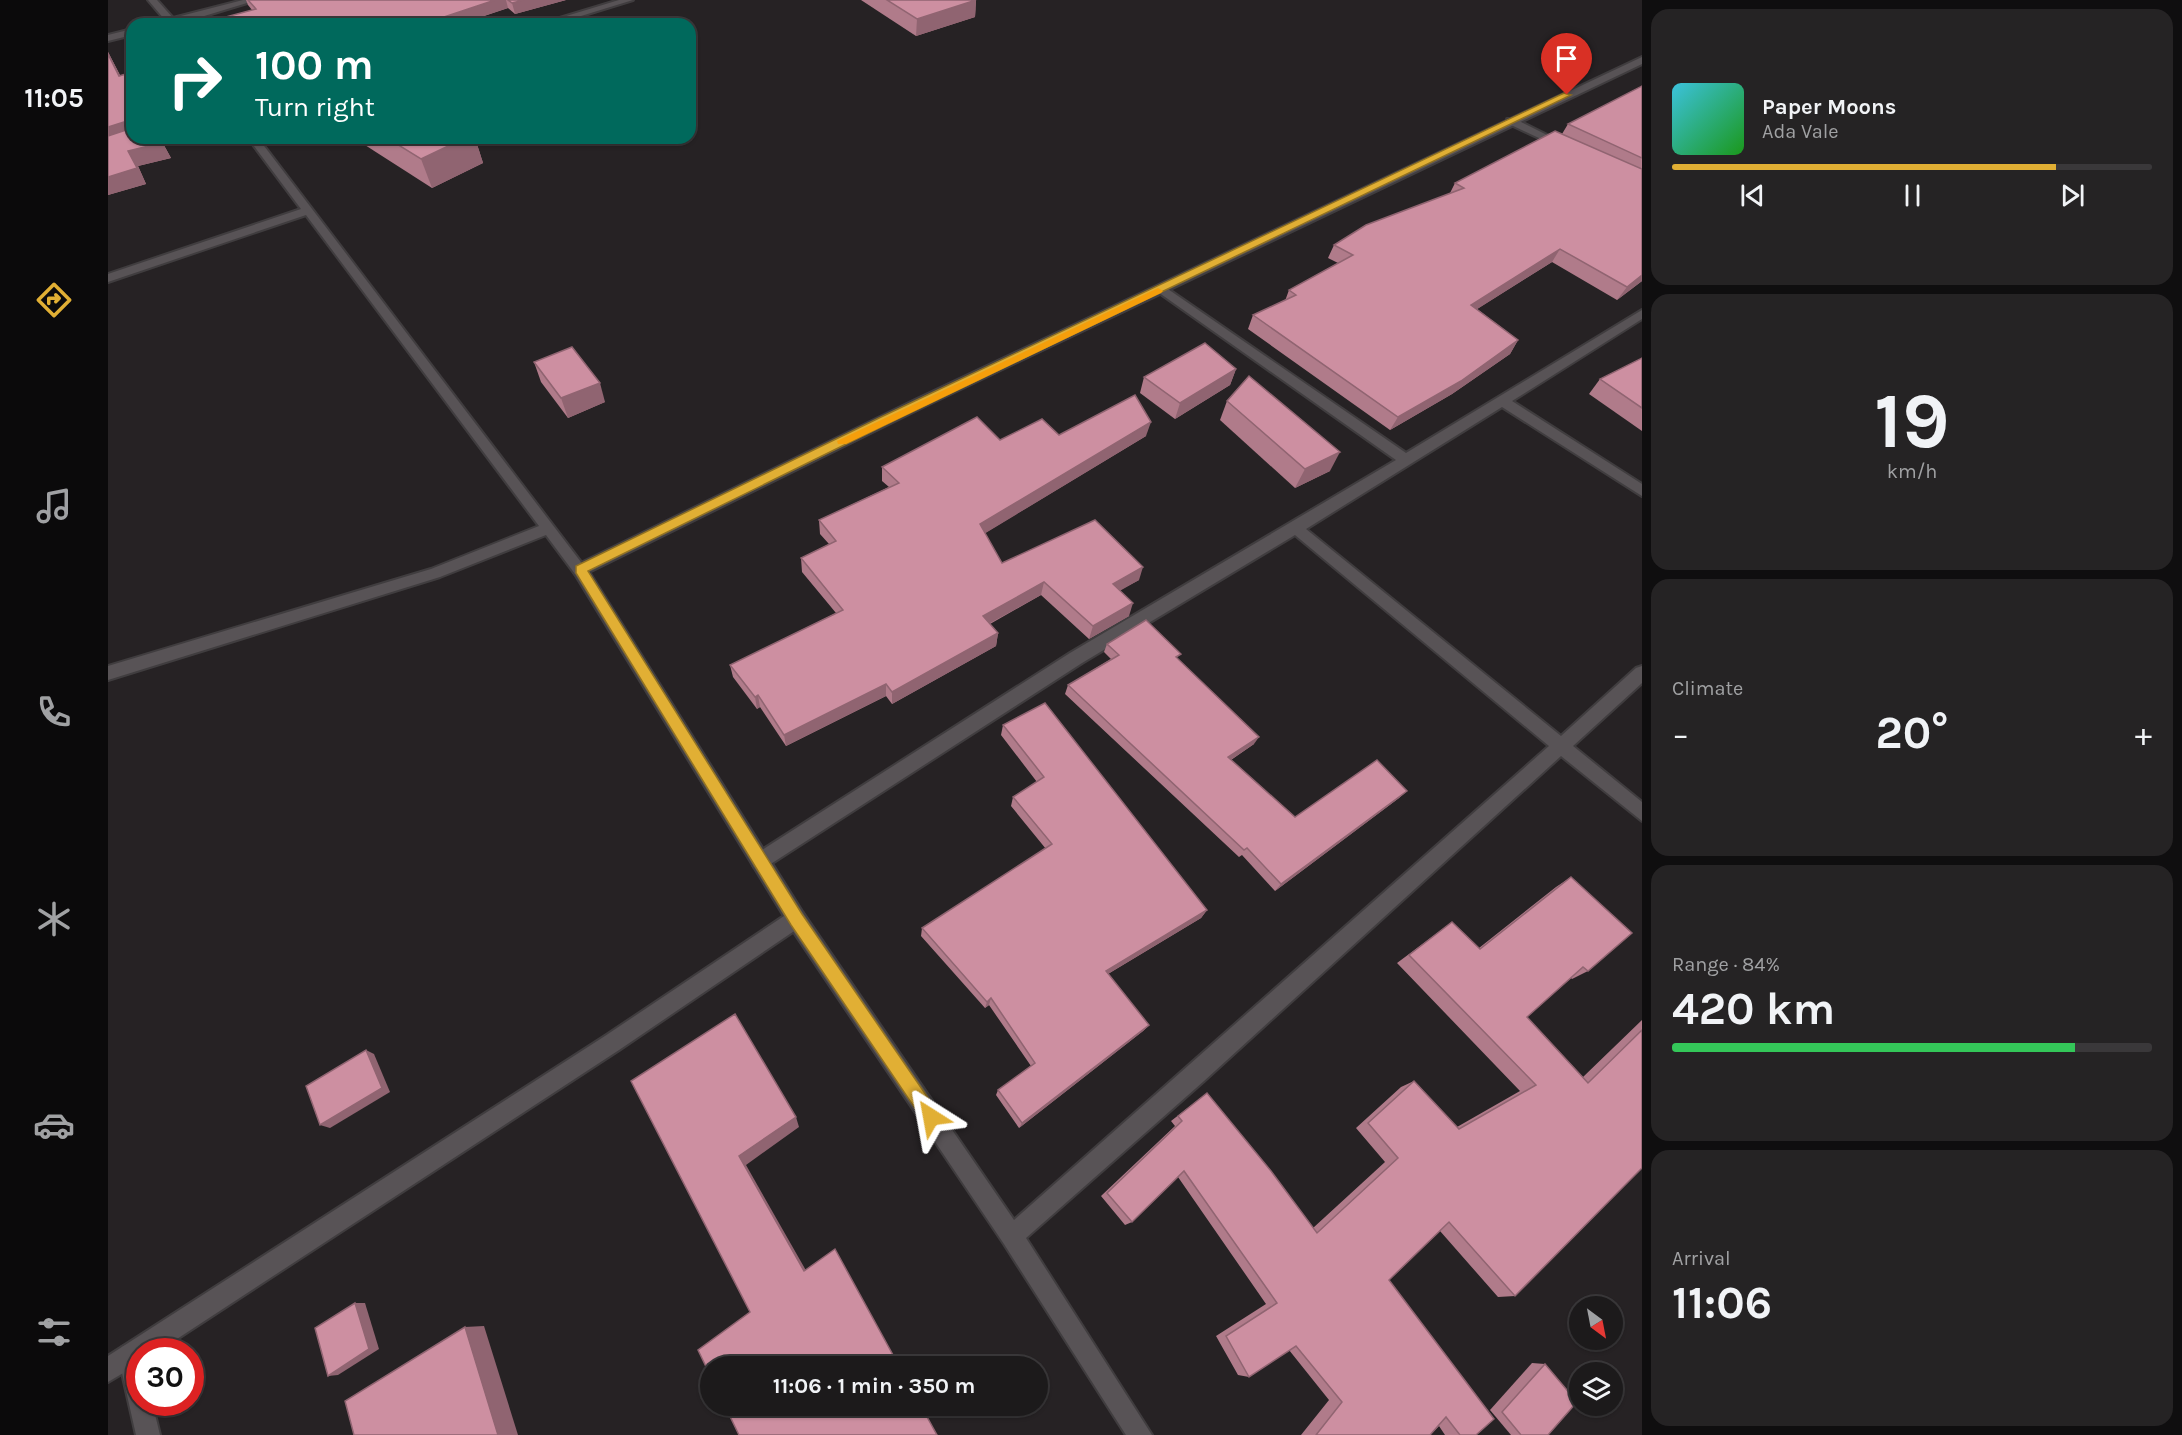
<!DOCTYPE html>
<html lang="en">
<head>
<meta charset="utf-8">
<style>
  body { margin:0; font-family:Karla,sans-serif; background:#252324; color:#f1f3f6; height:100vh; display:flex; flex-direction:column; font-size:22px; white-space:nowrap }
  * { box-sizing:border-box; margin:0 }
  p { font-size:20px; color:#a0a1a3 }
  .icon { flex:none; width:33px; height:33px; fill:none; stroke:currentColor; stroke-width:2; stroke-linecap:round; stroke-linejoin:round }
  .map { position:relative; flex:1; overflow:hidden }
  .sheet { display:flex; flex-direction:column; gap:9px; padding:9px; background:#0f0e0f; width:540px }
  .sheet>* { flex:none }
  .top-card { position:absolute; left:18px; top:18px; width:570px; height:126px; border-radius:18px; box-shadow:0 2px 4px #0004,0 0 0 2px #3a383a; background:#00695c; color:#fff; overflow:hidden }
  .needle { width:39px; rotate:148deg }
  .buttons { position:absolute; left:1461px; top:1296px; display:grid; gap:12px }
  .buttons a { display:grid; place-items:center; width:54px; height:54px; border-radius:50%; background:#1c1a1b; box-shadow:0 2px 4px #0004,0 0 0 2px #3a383a; font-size:30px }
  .speed { position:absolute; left:18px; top:1338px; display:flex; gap:12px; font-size:30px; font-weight:700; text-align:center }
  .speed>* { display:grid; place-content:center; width:78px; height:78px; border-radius:50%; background:#1c1a1b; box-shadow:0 2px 4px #0004,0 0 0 2px #3a383a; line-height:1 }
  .speed .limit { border:9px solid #d22; background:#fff; color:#111 }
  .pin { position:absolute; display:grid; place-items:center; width:51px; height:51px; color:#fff; margin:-62px -26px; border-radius:50% 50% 50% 0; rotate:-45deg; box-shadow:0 0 6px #0007 }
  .pin .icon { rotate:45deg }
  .me { position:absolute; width:66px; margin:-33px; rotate:326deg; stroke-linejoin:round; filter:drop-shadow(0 0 4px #0008) }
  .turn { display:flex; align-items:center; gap:21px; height:126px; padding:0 30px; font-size:27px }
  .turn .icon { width:78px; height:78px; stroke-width:2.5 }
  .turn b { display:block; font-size:42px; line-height:51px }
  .big { font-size:45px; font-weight:700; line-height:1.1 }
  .sheet .widget { flex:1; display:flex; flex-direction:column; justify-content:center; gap:9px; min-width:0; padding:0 21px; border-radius:18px; background:#252324 }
  .sheet .dial { align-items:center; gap:0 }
  .dial b { font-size:78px; line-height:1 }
  .song { display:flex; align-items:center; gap:18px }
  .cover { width:72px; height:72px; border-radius:9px; background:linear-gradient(135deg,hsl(190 70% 55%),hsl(120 70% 35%)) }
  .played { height:6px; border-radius:3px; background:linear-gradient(90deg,#e1af34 80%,#3a383a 80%) }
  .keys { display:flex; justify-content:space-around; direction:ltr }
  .heat { display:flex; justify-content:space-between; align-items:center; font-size:33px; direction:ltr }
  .charge { height:9px; border-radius:4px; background:linear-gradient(90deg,#34c759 84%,#3a383a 0) }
  .trip { position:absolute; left:592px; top:1356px; width:348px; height:60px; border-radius:30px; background:#1c1a1b; box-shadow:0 2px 4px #0004,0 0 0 2px #3a383a; font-weight:700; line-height:60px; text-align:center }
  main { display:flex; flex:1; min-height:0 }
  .tabs { display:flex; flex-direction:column; width:108px; justify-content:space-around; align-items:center; background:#0b0a0b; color:#a0a1a3 }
  .tabs .icon { width:42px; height:42px }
  .tabs .active { color:#e1af34 }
  .tabs b { font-size:27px; color:#f1f3f6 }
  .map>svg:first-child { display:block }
</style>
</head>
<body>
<main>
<nav class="tabs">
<b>11:05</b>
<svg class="icon active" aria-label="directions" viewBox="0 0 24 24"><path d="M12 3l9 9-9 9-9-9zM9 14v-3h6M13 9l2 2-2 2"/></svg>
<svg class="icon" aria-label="music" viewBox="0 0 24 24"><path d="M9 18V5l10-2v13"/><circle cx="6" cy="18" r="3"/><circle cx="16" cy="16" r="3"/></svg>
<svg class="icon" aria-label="phone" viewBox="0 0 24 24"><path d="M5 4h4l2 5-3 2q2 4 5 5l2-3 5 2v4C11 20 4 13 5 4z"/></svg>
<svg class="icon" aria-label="climate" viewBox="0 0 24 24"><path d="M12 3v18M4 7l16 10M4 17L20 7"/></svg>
<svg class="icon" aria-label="car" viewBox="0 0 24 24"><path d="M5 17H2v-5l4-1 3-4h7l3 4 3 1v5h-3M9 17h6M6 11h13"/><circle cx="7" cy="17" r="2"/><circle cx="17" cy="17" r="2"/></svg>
<svg class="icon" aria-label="filters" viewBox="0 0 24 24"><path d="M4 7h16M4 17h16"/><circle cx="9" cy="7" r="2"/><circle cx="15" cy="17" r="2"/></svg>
</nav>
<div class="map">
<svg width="1534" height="1435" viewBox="0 0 1534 1435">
  <rect width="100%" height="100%" fill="#262224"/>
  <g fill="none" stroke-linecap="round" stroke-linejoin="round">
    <defs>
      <g id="minor">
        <path d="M40 0H49L65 18 135 0H149L70 24H49L57 20Z"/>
        <path d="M511 0H525L447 24H432Z"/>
        <path d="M24 29V35L0 41V35Z"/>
        <path d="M1399 119H1407L1459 145 1450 147 1399 123Z"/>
        <path d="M140 138H150L479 570 477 574H467L438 535 332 577 0 680V666L323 569 431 526 198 215 0 282V274L193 209Z"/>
        <path d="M1054 285 1298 453 1534 310V319L1404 401 1534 484V496L1394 407 1198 529 1453 736 1528 668 1534 666V683L1465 746 1534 802V821L1453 756 1096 1081 918 1238 1044 1435H1018L896 1244 681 925 679 919 681 913 688 910 695 913 906 1220 1441 746 1187 535 974 663 658 867 652 869 646 867 643 861 646 855 962 653 1288 460 1050 292 1048 289Z"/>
        <path d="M22 1343 30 1347 32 1352V1402H44L52 1435H28L10 1355 14 1347Z"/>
      </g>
      <path id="secondary" d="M1534 57V64L817 406 481 572 695 913 697 919 695 925 511 1050 49 1352H32V1363L0 1382V1356L497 1036 676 916 467 574 465 570 467 566 807 400Z"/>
    </defs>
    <!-- minor casing -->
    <use href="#minor" stroke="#403d3f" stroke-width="4"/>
    <!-- secondary casing -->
    <use href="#secondary" stroke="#403d3f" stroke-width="4"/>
    <!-- minor -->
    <use href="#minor" fill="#585356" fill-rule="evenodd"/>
    <!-- secondary -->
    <use href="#secondary" fill="#585356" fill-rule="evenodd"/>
  </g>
  <!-- wall -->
  <g fill="#b07b8a">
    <path d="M138 0H458L407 14 400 8 352 24H121L118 17 144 10 140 5Z"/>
    <path d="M753 0H868L867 17 808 36Z"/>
    <path d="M0 52 12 75 24 84V138H52L63 158 30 166 38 184 0 195Z"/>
    <path d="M1534 86V281L1509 300 1444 262 1369 309 1410 340 1402 354 1344 394 1282 430 1140 329 1145 315 1177 301 1181 290 1230 263 1220 258 1226 245 1342 193 1347 183 1454 134 1460 124Z"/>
    <path d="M246 138H367L375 163 324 188Z"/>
    <path d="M1534 358V431L1481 394 1492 379Z"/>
    <path d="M426 362 497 402 460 418 433 382Z"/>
    <path d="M1128 369 1122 385 1067 419 1032 393 1036 377Z"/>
    <path d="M1119 401 1222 471 1187 488 1112 420Z"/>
    <path d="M951 435 1038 436 877 533 894 563 1031 580 1012 590 1021 616 981 639 933 595 882 624 890 633 888 646 784 704 778 696 678 746 652 707 649 709 625 677 622 665 728 613 694 572 693 558 721 544 712 534 711 520 781 487 774 481V467L892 440Z"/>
    <path d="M999 644 1071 660 1146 744 1123 760 1187 817 1299 791 1291 798 1167 891 1134 855 1131 857 957 694 960 685 1003 659 996 652Z"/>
    <path d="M895 725 1099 910 1093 918 1000 974 1041 1025 1035 1031 911 1128 888 1095 890 1090 923 1066 881 1005 877 1008 813 936 814 928 938 849 903 806 905 797 929 782 893 735Z"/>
    <path d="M1463 877 1480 971 1464 979 1463 978 1419 1017 1475 1077 1534 1020V1168L1407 1296 1390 1297 1332 1231 1281 1280 1368 1435H1337L1331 1426 1322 1435H1193L1221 1400 1181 1350 1141 1377 1130 1375 1108 1336 1158 1304 1070 1177 1024 1222 1017 1225 993 1196 1067 1126 1063 1121 1099 1093 1205 1228 1277 1162 1248 1128 1293 1087 1306 1081 1349 1127 1412 1091 1289 963 1344 922 1371 948 1448 887Z"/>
    <path d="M1424 1363 1437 1364 1440 1435H1403L1382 1410Z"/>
  </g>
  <!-- shaded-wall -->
  <g fill="#906471">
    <path d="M387 0H398L400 8 352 24H315Z"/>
    <path d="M416 0H458L407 14 404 3Z"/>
    <path d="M868 0 867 17 808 36 809 19Z"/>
    <path d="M0 52 20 91 11 76 0 54Z"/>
    <path d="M19 121 24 129 0 145V127Z"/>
    <path d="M51 138H52L63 158 30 166 38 184 0 195V177L20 151Z"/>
    <path d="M345 138H367L375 163 324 188 313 159Z"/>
    <path d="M1452 249 1444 262 1355 318 1363 305Z"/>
    <path d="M1534 275V281L1509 300 1519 287Z"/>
    <path d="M1410 340 1402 354 1344 394 1282 430 1290 417Z"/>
    <path d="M1128 369 1122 385 1067 419 1072 403Z"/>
    <path d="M492 383 497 402 460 418 453 398Z"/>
    <path d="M1043 422 1038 436 871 537 872 524Z"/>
    <path d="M1232 452 1222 471 1187 488 1197 469Z"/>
    <path d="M1035 567 1031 580 1001 597 1005 584Z"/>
    <path d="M936 582 933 595 873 628 875 616Z"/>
    <path d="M1025 603 1021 616 981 639 985 626Z"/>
    <path d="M890 633 888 646 784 704V692Z"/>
    <path d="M778 684V696L678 746 676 735Z"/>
    <path d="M650 695 652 707 649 709 647 697Z"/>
    <path d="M1151 737 1146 744 1115 765 1120 757Z"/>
    <path d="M1299 791 1291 798 1167 891 1173 884Z"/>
    <path d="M1099 910 1093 918 993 978 998 971Z"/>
    <path d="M883 998 881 1005 877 1008 879 1002Z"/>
    <path d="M1041 1025 1035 1031 911 1128 914 1123Z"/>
    <path d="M258 1050 266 1054 282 1092 222 1128 212 1125Z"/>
    <path d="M688 1117 691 1127 638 1165 700 1274 696 1271 631 1156Z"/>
    <path d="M247 1303H257L271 1349 230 1375 220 1376Z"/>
    <path d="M376 1326 410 1435H390L357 1327Z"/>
  </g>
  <!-- building -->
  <g fill="#cd8fa1" stroke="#906471" stroke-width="1.5">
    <path d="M140 0H387L315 24H123L118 17 148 9Z"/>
    <path d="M400 0H416L404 3Z"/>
    <path d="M779 0H868L809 19Z"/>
    <path d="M0 54 11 76 18 74 24 86V121H19L0 127Z"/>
    <path d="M1534 86V158L1460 124Z"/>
    <path d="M24 128V138H51L53 143 20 151 29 168 0 177V136Z"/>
    <path d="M1447 131 1534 169V275L1519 287 1452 249 1363 305 1410 340 1353 381 1290 417 1145 315 1188 295 1181 290 1245 255 1226 245 1258 225 1356 188 1347 183Z"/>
    <path d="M279 138H357L313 159Z"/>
    <path d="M1097 343 1128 369 1072 403 1036 377Z"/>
    <path d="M464 347 492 383 453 398 426 362Z"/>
    <path d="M1534 358V408L1492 379Z"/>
    <path d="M1141 376 1232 452 1197 469 1119 401Z"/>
    <path d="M1027 395 1043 422 872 524 894 563 987 520 1035 567 1005 584 1025 603 985 626 936 582 875 616 890 633 784 692 778 684 676 735 650 695 647 697 622 665 735 610 693 558 728 541 711 520 791 483 774 467 869 417 892 440 934 419 951 435Z"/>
    <path d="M1038 620 1073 654 1068 657 1151 737 1120 757 1187 817 1269 760 1299 791 1173 884 1139 848 1136 850 960 685 1011 655 999 644Z"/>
    <path d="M937 703 1099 910 998 971 1041 1025 914 1123 890 1090 927 1063 883 998 879 1002 814 928 944 844 905 797 936 777 895 725Z"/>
    <path d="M1463 877 1524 933 1480 971 1475 967 1419 1017 1480 1083 1534 1030V1168L1407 1296 1341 1222 1281 1280 1386 1419 1368 1435H1352L1338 1417 1322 1435H1208L1234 1402 1188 1346 1141 1377 1118 1336 1169 1303 1076 1171 1024 1222 999 1193 1074 1121 1070 1116 1099 1093 1163 1171 1209 1233 1290 1158 1260 1123 1306 1081 1351 1129 1428 1085 1301 955 1344 922 1372 949Z"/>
    <path d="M627 1014 688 1117 631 1156 696 1271 727 1249 791 1366H603V1377L590 1350 642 1312 523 1081Z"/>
    <path d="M258 1050 274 1088 212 1125 198 1086Z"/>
    <path d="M247 1303 261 1349 220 1376 207 1328Z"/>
    <path d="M357 1327 390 1435H246L237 1401Z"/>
    <path d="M1437 1364 1469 1402 1440 1435H1413L1394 1412Z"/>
    <path d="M617 1406H813L829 1435H631Z"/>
  </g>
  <!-- route -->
  <path fill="#e1af34" stroke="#927222" stroke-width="1.5" d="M1456 93 1463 95 781 423 480 571 694 914 829 1111 832 1117 829 1123 823 1126 817 1123 683 925 468 573V566L773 417Z"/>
  <!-- slow -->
  <path fill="#f59e0b" d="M1050 288 1055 291 1053 293 738 444H730L729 441Z"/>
</svg>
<div class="buttons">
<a><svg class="needle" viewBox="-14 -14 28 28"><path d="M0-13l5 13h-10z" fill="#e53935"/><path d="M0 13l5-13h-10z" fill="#a0a1a3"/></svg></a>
<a><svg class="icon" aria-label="layers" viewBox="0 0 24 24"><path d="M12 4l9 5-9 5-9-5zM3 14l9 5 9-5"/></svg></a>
</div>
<div class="speed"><div class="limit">30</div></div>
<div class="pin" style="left:1459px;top:95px;background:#d93025"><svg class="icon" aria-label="arrive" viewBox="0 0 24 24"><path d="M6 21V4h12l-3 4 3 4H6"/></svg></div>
<svg class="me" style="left:823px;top:1117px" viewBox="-20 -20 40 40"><path d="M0-17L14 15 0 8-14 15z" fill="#e1af34" stroke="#fff" stroke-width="4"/></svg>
<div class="trip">11:06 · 1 min · 350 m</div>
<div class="top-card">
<div class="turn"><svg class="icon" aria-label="right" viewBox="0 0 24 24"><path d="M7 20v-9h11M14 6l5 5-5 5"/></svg><div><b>100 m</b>Turn right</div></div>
</div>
</div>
<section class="sheet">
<div class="widget">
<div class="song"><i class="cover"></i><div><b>Paper Moons</b><p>Ada Vale</p></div></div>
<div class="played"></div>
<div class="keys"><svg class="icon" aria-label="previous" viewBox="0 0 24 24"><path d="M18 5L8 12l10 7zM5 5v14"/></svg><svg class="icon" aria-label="pause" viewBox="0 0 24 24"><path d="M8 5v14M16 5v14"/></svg><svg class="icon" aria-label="next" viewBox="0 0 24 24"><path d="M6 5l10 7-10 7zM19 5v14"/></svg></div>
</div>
<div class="widget dial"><b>19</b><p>km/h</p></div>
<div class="widget"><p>Climate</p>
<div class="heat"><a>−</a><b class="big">20°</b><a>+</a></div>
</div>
<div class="widget"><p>Range · 84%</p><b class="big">420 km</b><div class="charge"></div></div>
<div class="widget"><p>Arrival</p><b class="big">11:06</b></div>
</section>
</main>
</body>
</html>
